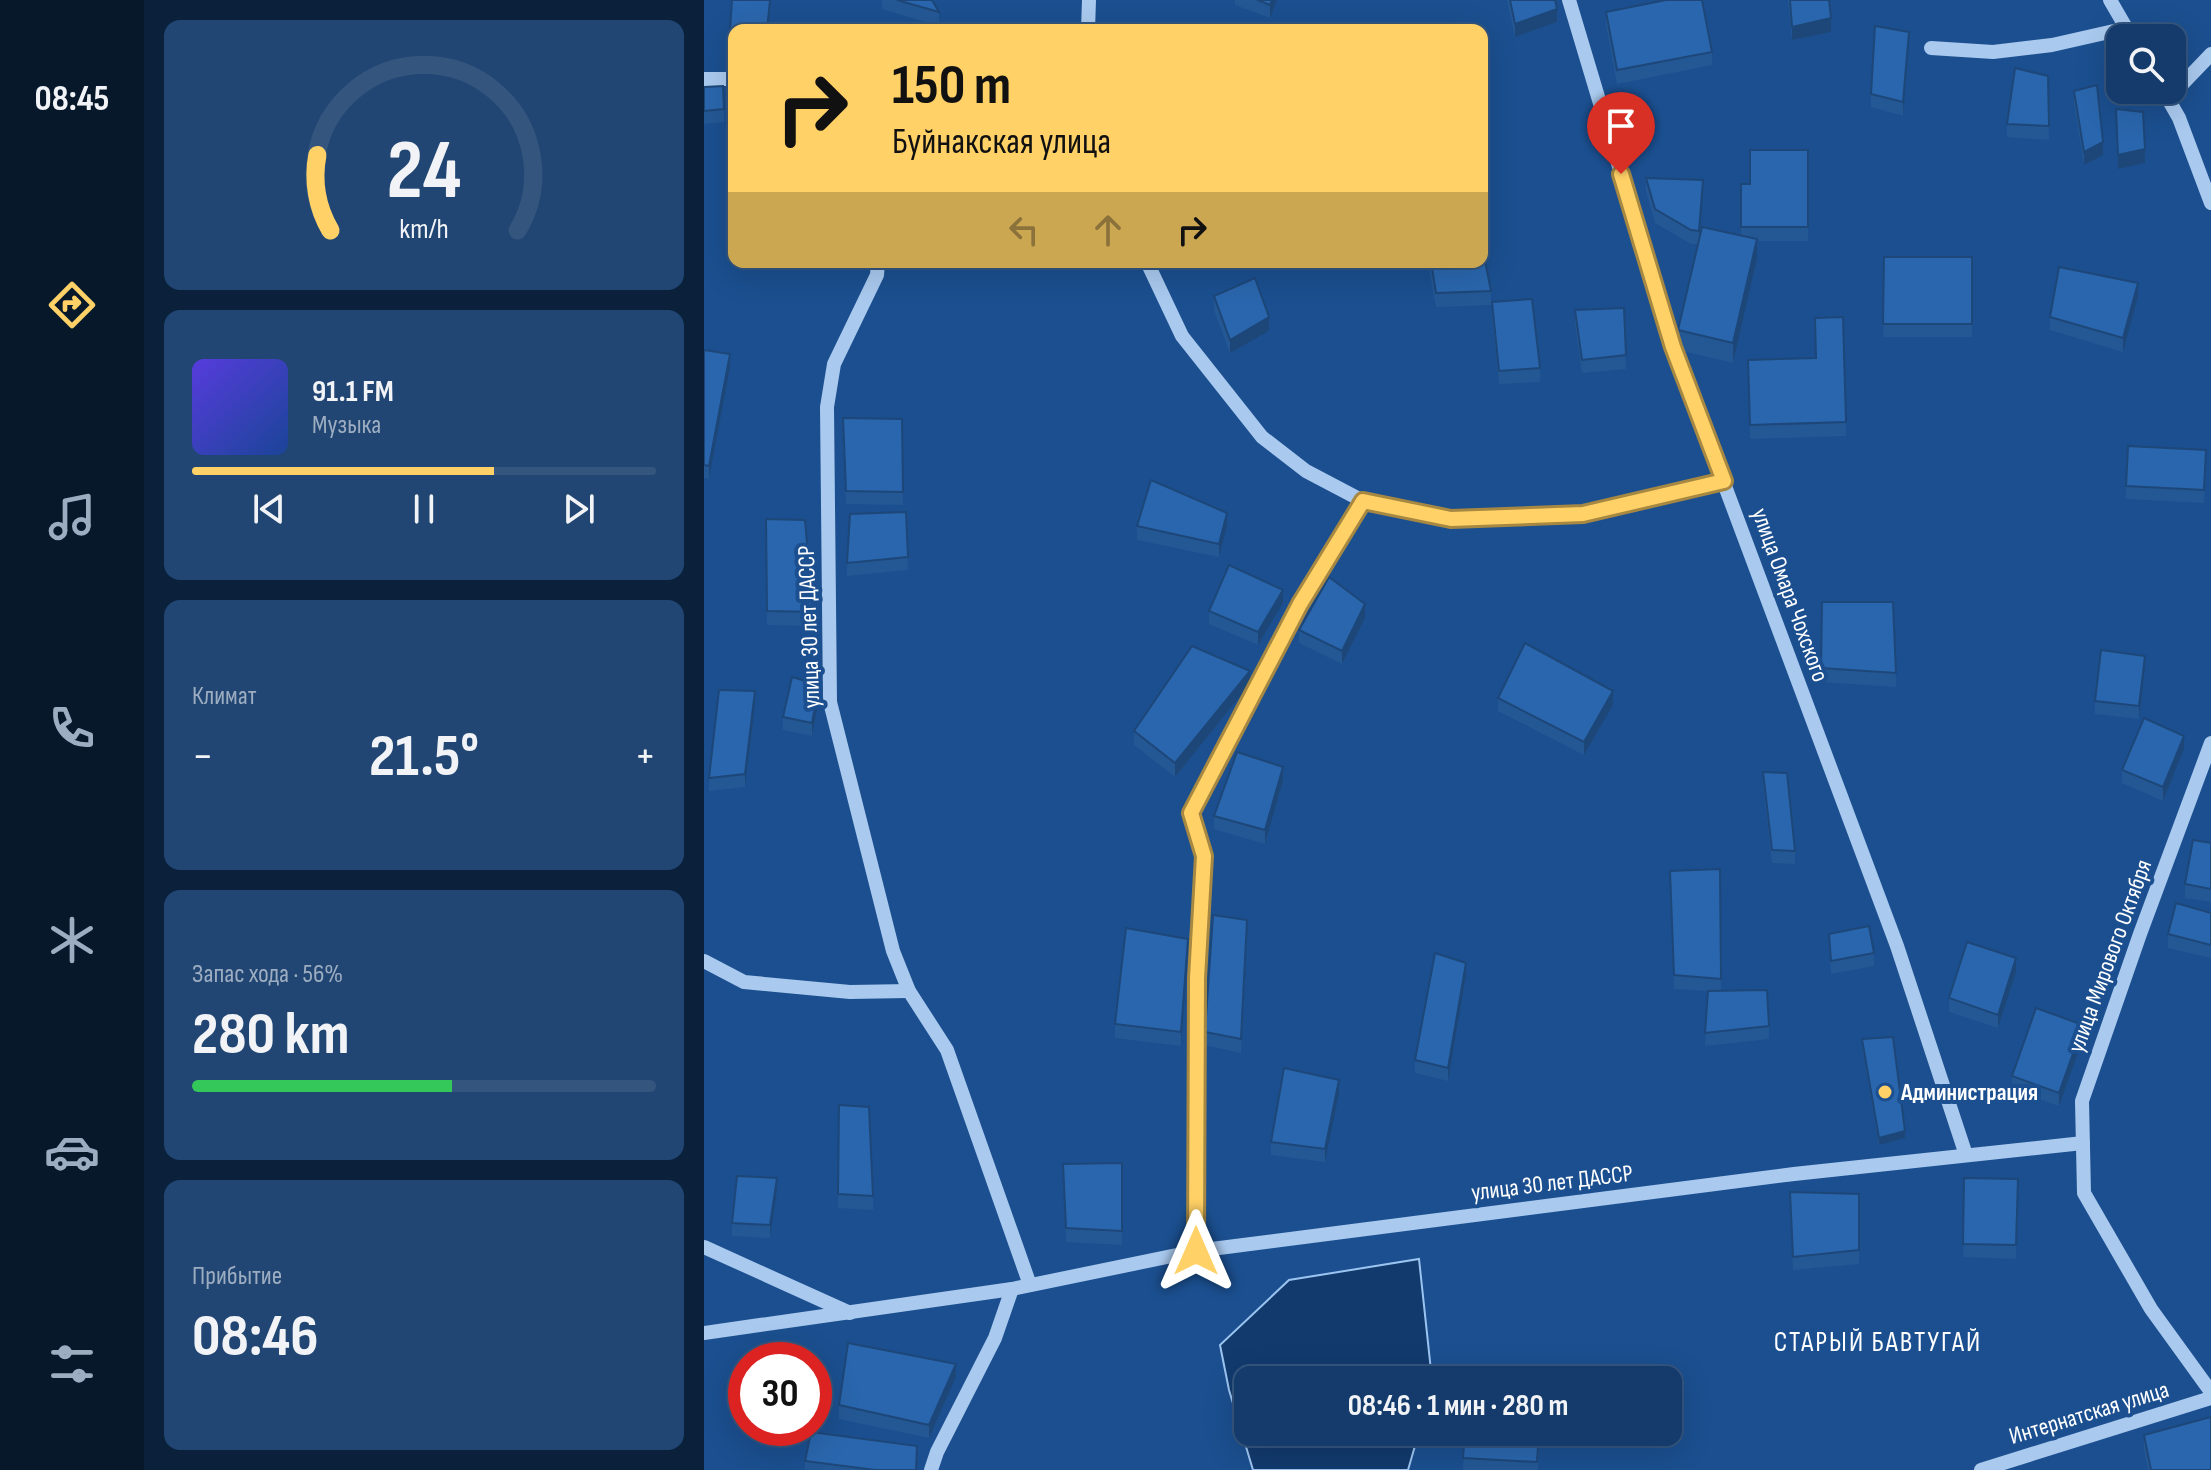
<!DOCTYPE html>
<html lang="ru">
<head>
<meta charset="utf-8">
<style>
  body { margin:0; font-family:"Sofia Sans Condensed",sans-serif; background:#214673; color:#f1f3f6; height:100vh; display:flex; flex-direction:column; font-size:30px; white-space:nowrap }
  * { box-sizing:border-box; margin:0 }
  p { font-size:26px; color:#9dadc1 }
  .icon { flex:none; width:44px; height:44px; fill:none; stroke:currentColor; stroke-width:2; stroke-linecap:round; stroke-linejoin:round }
  .map { position:relative; flex:1; overflow:hidden }
  .sheet { display:flex; flex-direction:column; gap:20px; padding:20px; background:#0b203b; width:560px }
  .sheet>* { flex:none }
  .top-card { position:absolute; left:24px; top:24px; width:760px; height:244px; border-radius:16px; box-shadow:0 8px 32px #0002,0 0 0 2px #33557e; background:#ffd166; color:#111; overflow:hidden }
  .controls { position:absolute; left:1402px; top:24px; display:grid; gap:16px }
  .controls a { display:grid; place-items:center; width:80px; height:80px; border-radius:16px; background:#143b6b; box-shadow:0 8px 32px #0002,0 0 0 2px #33557e; font-size:40px }
  .speed { position:absolute; left:24px; top:1342px; display:flex; gap:16px; font-size:40px; font-weight:700; text-align:center }
  .speed>* { display:grid; place-content:center; width:104px; height:104px; border-radius:50%; background:#143b6b; box-shadow:0 8px 32px #0002,0 0 0 2px #33557e; line-height:1 }
  .speed .limit { border:12px solid #d22; background:#fff; color:#111 }
  .pin { position:absolute; display:grid; place-items:center; width:68px; height:68px; color:#fff; margin:-82px -34px; border-radius:50% 50% 50% 0; rotate:-45deg; box-shadow:0 0 8px #0007 }
  .pin .icon { rotate:45deg }
  .me { position:absolute; width:88px; margin:-44px; rotate:0deg; stroke-linejoin:round; filter:drop-shadow(0 0 6px #0008) }
  .turn { display:flex; align-items:center; gap:28px; height:168px; padding:0 32px; font-size:36px }
  .turn .icon { width:104px; height:104px; stroke-width:2.5 }
  .turn b { display:block; font-size:56px; line-height:68px }
  .lanes { display:flex; align-items:center; height:76px; padding:0 32px; background:#0003; justify-content:center; gap:40px; direction:ltr }
  .lanes .off { opacity:.35 }
  .big { font-size:60px; font-weight:700; line-height:1.1 }
  .sheet .widget { flex:1; display:flex; flex-direction:column; justify-content:center; gap:12px; min-width:0; padding:0 28px; border-radius:16px; background:#214673 }
  .sheet .dial { align-items:center; gap:0 }
  .dial svg { height:208px; overflow:visible; fill:none; stroke:#33557e; stroke-width:7; stroke-linecap:round; text-anchor:middle }
  .dial text { fill:#f1f3f6; stroke:none }
  .song { display:flex; align-items:center; gap:24px }
  .cover { width:96px; height:96px; border-radius:12px; background:linear-gradient(135deg,hsl(250 70% 55%),hsl(220 70% 35%)) }
  .played { height:8px; border-radius:4px; background:linear-gradient(90deg,#ffd166 65%,#33557e 65%) }
  .keys { display:flex; justify-content:space-around; direction:ltr }
  .heat { display:flex; justify-content:space-between; align-items:center; font-size:44px; direction:ltr }
  .charge { height:12px; border-radius:6px; background:linear-gradient(90deg,#34c759 56%,#33557e 0) }
  .trip { position:absolute; left:530px; top:1366px; width:448px; height:80px; border-radius:16px; background:#143b6b; box-shadow:0 8px 32px #0002,0 0 0 2px #33557e; font-weight:700; line-height:80px; text-align:center }
  main { display:flex; flex:1; min-height:0 }
  .menu { display:flex; flex-direction:column; width:144px; justify-content:space-around; align-items:center; background:#08182b; color:#9dadc1 }
  .menu .icon { width:56px; height:56px }
  .menu .on { color:#ffd166 }
  .menu b { font-size:36px; color:#f1f3f6 }
  .map>svg:first-child { display:block }
</style>
</head>
<body>
<main>
<nav class="menu">
<b>08:45</b>
<svg class="icon on" aria-label="directions" viewBox="0 0 24 24"><path d="M12 3l9 9-9 9-9-9zM9 14v-3h6M13 9l2 2-2 2"/></svg>
<svg class="icon" aria-label="music" viewBox="0 0 24 24"><path d="M9 18V5l10-2v13"/><circle cx="6" cy="18" r="3"/><circle cx="16" cy="16" r="3"/></svg>
<svg class="icon" aria-label="phone" viewBox="0 0 24 24"><path d="M5 4h4l2 5-3 2q2 4 5 5l2-3 5 2v4C11 20 4 13 5 4z"/></svg>
<svg class="icon" aria-label="climate" viewBox="0 0 24 24"><path d="M12 3v18M4 7l16 10M4 17L20 7"/></svg>
<svg class="icon" aria-label="car" viewBox="0 0 24 24"><path d="M5 17H2v-5l4-1 3-4h7l3 4 3 1v5h-3M9 17h6M6 11h13"/><circle cx="7" cy="17" r="2"/><circle cx="17" cy="17" r="2"/></svg>
<svg class="icon" aria-label="filters" viewBox="0 0 24 24"><path d="M4 7h16M4 17h16"/><circle cx="9" cy="7" r="2"/><circle cx="15" cy="17" r="2"/></svg>
</nav>
<section class="sheet">
<div class="widget dial"><svg viewBox="0 0 100 80">
<path d="M14 69A42 42 0 1 1 86 69"/>
<path d="M14 69A42 42 0 0 1 9 40" stroke="#ffd166"/>
<text x="50" y="56" font-size="32" font-weight="700">24</text>
<text x="50" y="72" font-size="11">km/h</text>
</svg></div>
<div class="widget">
<div class="song"><i class="cover"></i><div><b>91.1 FM</b><p>Музыка</p></div></div>
<div class="played"></div>
<div class="keys"><svg class="icon" aria-label="previous" viewBox="0 0 24 24"><path d="M18 5L8 12l10 7zM5 5v14"/></svg><svg class="icon" aria-label="pause" viewBox="0 0 24 24"><path d="M8 5v14M16 5v14"/></svg><svg class="icon" aria-label="next" viewBox="0 0 24 24"><path d="M6 5l10 7-10 7zM19 5v14"/></svg></div>
</div>
<div class="widget"><p>Климат</p>
<div class="heat"><a>−</a><b class="big">21.5°</b><a>+</a></div>
</div>
<div class="widget"><p>Запас хода · 56%</p><b class="big">280 km</b><div class="charge"></div></div>
<div class="widget"><p>Прибытие</p><b class="big">08:46</b></div>
</section>
<div class="map">
<svg width="1507" height="1470" viewBox="0 0 1507 1470">
  <rect width="100%" height="100%" fill="#1b4f8f"/>
  <!-- water -->
  <path fill="#123a6d" stroke="#9cc4f0" stroke-width="2" d="M715 1259 728 1380H544V1432H715L704 1470H549L525 1390 516 1345 585 1280Z"/>
  <g fill="none" stroke-linecap="round" stroke-linejoin="round">
    <!-- minor -->
    <g stroke="#a9c9ee" stroke-width="14">
      <path d="M865 0 969 347 1193 946 1262 1155"/>
      <path d="M1406 0 1428 38"/>
      <path d="M384 30 385 0"/>
      <path d="M1227 48 1289 52 1348 45 1423 28"/>
      <path d="M0 79H30"/>
      <path d="M1459 90 1475 118 1507 203"/>
      <path d="M1464 99 1507 54"/>
      <path d="M174 262 173 275 130 364 123 407 126 702 189 951 205 991 243 1050 326 1285"/>
      <path d="M443 262 478 336 558 437 602 471 659 501 747 519 879 514 1020 481"/>
      <path d="M1507 743 1436 934 1378 1101 1380 1193 1447 1309 1507 1392"/>
      <path d="M0 961 40 982 146 992 205 991"/>
      <path d="M0 1247 146 1313"/>
      <path d="M492 1251 493 978 500 856 487 813 596 604 659 501"/>
      <path d="M0 1333 308 1289 492 1251 1090 1174 1379 1143"/>
      <path d="M227 1470 233 1452 291 1338 308 1289"/>
      <path d="M1277 1470 1507 1398"/>
    </g>
  </g>
  <!-- wall -->
  <g fill="#245895">
    <path d="M28 0H67L64 30H30V44H26Z"/>
    <path d="M178 0H228L235 12V26L178 9Z"/>
    <path d="M531 0H573L566 18 531 5Z"/>
    <path d="M803 0H851L853 22 811 37Z"/>
    <path d="M1084 0H1125L1127 32 1088 40Z"/>
    <path d="M902 12 1008 52V65L913 84 902 25Z"/>
    <path d="M1205 45 1199 116 1167 107V94Z"/>
    <path d="M1344 76 1345 140 1303 137V124Z"/>
    <path d="M0 87 20 109V122L0 124Z"/>
    <path d="M1370 91 1399 155 1380 165 1370 104Z"/>
    <path d="M1104 150V241H1053V259L1029 363 974 350V330L994 244H987L951 223 942 191V178L999 194 995 239 1037 235V184H1046Z"/>
    <path d="M1180 257H1268V337H1179Z"/>
    <path d="M724 262H778L787 291V305L732 307Z"/>
    <path d="M510 296 565 331 526 353 510 310Z"/>
    <path d="M1434 297 1419 352 1346 330V317Z"/>
    <path d="M788 302 836 368V382L795 384 788 316Z"/>
    <path d="M920 308 922 369 878 373 871 324V310Z"/>
    <path d="M0 350 26 368 5 479 0 478Z"/>
    <path d="M1044 360 1142 422V436L1046 439Z"/>
    <path d="M198 419 199 505 142 504 139 432Z"/>
    <path d="M1502 463 1500 503 1422 499V486Z"/>
    <path d="M202 512 204 570 143 576V563Z"/>
    <path d="M62 519 109 612V626L63 625Z"/>
    <path d="M433 526H523L515 557 433 540Z"/>
    <path d="M1118 602 1192 673V687L1117 682Z"/>
    <path d="M579 603 554 645 505 624V611Z"/>
    <path d="M661 618 638 664 595 643V630Z"/>
    <path d="M1441 669 1435 719 1391 714V701Z"/>
    <path d="M546 684 471 777 430 745V731Z"/>
    <path d="M794 698 909 705 880 755 794 711Z"/>
    <path d="M115 699 108 736 79 730V717Z"/>
    <path d="M51 705 41 787 5 791V778Z"/>
    <path d="M1480 749 1459 801 1418 783V770Z"/>
    <path d="M1059 772 1091 851V864L1068 863 1059 785Z"/>
    <path d="M579 781 561 844 510 829V816Z"/>
    <path d="M1507 843V902L1481 898V884Z"/>
    <path d="M1016 869 1017 991 1065 1026V1039L1001 1046 1004 991 970 989 966 871Z"/>
    <path d="M1507 913V958L1464 948V934Z"/>
    <path d="M543 934 537 1053 501 1045V1032Z"/>
    <path d="M1125 934 1170 953V966L1127 974Z"/>
    <path d="M484 952 477 1046 411 1038V1024Z"/>
    <path d="M1312 972 1294 1028 1245 1012V998Z"/>
    <path d="M762 976 744 1081 711 1073V1060Z"/>
    <path d="M1158 1039 1201 1138 1175 1145 1158 1046Z"/>
    <path d="M1379 1039 1355 1106 1308 1090V1076Z"/>
    <path d="M635 1094 621 1162 567 1155V1142Z"/>
    <path d="M135 1105 169 1196V1210L134 1208Z"/>
    <path d="M418 1163V1245L362 1242 359 1164Z"/>
    <path d="M1260 1178 1314 1179 1312 1259 1259 1257Z"/>
    <path d="M73 1191 66 1238 28 1236V1223Z"/>
    <path d="M1086 1192 1155 1194V1264L1089 1270Z"/>
    <path d="M252 1377 225 1438 135 1419V1405Z"/>
    <path d="M761 1432H836L834 1470H759Z"/>
    <path d="M1440 1435 1507 1470H1444L1440 1449Z"/>
    <path d="M101 1461 213 1470H101Z"/>
  </g>
  <!-- shaded-wall -->
  <g fill="#1d4779">
    <path d="M66 0H67L64 30H63Z"/>
    <path d="M568 0H573L566 18V5Z"/>
    <path d="M853 9V22L811 37V24Z"/>
    <path d="M1127 18V32L1088 40V27Z"/>
    <path d="M1205 32V45L1199 116V102Z"/>
    <path d="M1399 142V155L1380 165V152Z"/>
    <path d="M1441 149V163L1414 169V155Z"/>
    <path d="M999 180V194L995 244V231Z"/>
    <path d="M1053 239V259L1029 363V343Z"/>
    <path d="M1434 283V297L1419 352V338Z"/>
    <path d="M565 317V331L526 353V340Z"/>
    <path d="M26 354V368L5 479V466Z"/>
    <path d="M523 513V526L515 557V544Z"/>
    <path d="M579 590V603L554 645V632Z"/>
    <path d="M661 604V618L638 664V651Z"/>
    <path d="M1441 656V669L1435 719V706Z"/>
    <path d="M546 671V684L471 777V763Z"/>
    <path d="M115 685V699L108 736V723Z"/>
    <path d="M51 691V705L41 787V774Z"/>
    <path d="M909 691V705L880 755V742Z"/>
    <path d="M1480 736V749L1459 801V787Z"/>
    <path d="M579 767V781L561 844V830Z"/>
    <path d="M484 939V952L477 1046V1032Z"/>
    <path d="M1312 958V972L1294 1028V1015Z"/>
    <path d="M762 963V976L744 1081V1068Z"/>
    <path d="M1379 1025V1039L1355 1106V1093Z"/>
    <path d="M635 1080V1094L621 1162V1149Z"/>
    <path d="M1201 1131V1138L1175 1145V1138Z"/>
    <path d="M73 1178V1191L66 1238V1225Z"/>
    <path d="M252 1364V1377L225 1438V1425Z"/>
  </g>
  <!-- building -->
  <g fill="#2a66ad" stroke="#1d4779" stroke-width="2">
    <path d="M28 0H66L63 30H26Z"/>
    <path d="M193 0H228L235 12Z"/>
    <path d="M553 0H568L566 5Z"/>
    <path d="M806 0H851L853 9 811 24Z"/>
    <path d="M962 0H998L1008 52 913 70 902 12Z"/>
    <path d="M1086 0H1125L1127 18 1088 27Z"/>
    <path d="M1171 26 1205 32 1199 102 1167 94Z"/>
    <path d="M1311 68 1344 76 1345 126 1303 124Z"/>
    <path d="M1393 85 1399 142 1380 152 1370 91Z"/>
    <path d="M19 86 20 109 0 111V87Z"/>
    <path d="M1412 109 1439 112 1441 149 1414 155Z"/>
    <path d="M1046 150H1104V227H1037V184H1046Z"/>
    <path d="M942 178 999 180 995 231 987 230 951 209Z"/>
    <path d="M998 227 1053 239 1029 343 974 330Z"/>
    <path d="M778 246 787 291 732 293 727 262H778Z"/>
    <path d="M1180 257H1268V324H1179Z"/>
    <path d="M1355 267 1434 283 1419 338 1346 317Z"/>
    <path d="M551 278 565 317 526 340 510 296Z"/>
    <path d="M828 299 836 368 795 371 788 302Z"/>
    <path d="M920 308 922 355 878 360 871 310Z"/>
    <path d="M1139 317 1142 422 1046 425 1044 360 1112 358 1111 318Z"/>
    <path d="M0 350 26 354 5 466 0 465Z"/>
    <path d="M139 418 198 419 199 492 142 491Z"/>
    <path d="M1424 446 1502 450 1500 490 1422 486Z"/>
    <path d="M447 480 523 513 515 544 433 526Z"/>
    <path d="M202 512 204 557 143 563 146 514Z"/>
    <path d="M62 519 101 520 109 612 63 611Z"/>
    <path d="M525 565 579 590 554 632 505 611Z"/>
    <path d="M625 577 661 604 638 651 595 630Z"/>
    <path d="M1118 602H1189L1192 673 1117 668Z"/>
    <path d="M821 643 909 691 880 742 794 698Z"/>
    <path d="M488 646 546 671 471 763 430 731Z"/>
    <path d="M1397 650 1441 656 1435 706 1391 701Z"/>
    <path d="M88 677 115 685 108 723 79 717Z"/>
    <path d="M15 690 51 691 41 774 5 778Z"/>
    <path d="M1440 718 1480 736 1459 787 1418 770Z"/>
    <path d="M533 752 579 767 561 830 510 816Z"/>
    <path d="M1059 772 1083 773 1091 851 1068 850Z"/>
    <path d="M1489 840 1507 843V889L1481 884Z"/>
    <path d="M1016 869 1017 979 970 975 966 871Z"/>
    <path d="M1472 903 1507 913V945L1464 934Z"/>
    <path d="M509 915 543 920 537 1039 501 1032Z"/>
    <path d="M1165 926 1170 953 1127 961 1125 934Z"/>
    <path d="M422 928 484 939 477 1032 411 1024Z"/>
    <path d="M1263 942 1312 958 1294 1015 1245 998Z"/>
    <path d="M731 953 762 963 744 1068 711 1060Z"/>
    <path d="M1063 990 1065 1026 1001 1033 1004 991Z"/>
    <path d="M1332 1008 1379 1025 1355 1093 1308 1076Z"/>
    <path d="M1189 1037 1201 1131 1175 1138 1158 1039Z"/>
    <path d="M580 1068 635 1080 621 1149 567 1142Z"/>
    <path d="M135 1105 165 1107 169 1196 134 1194Z"/>
    <path d="M418 1163V1231L362 1228 359 1164Z"/>
    <path d="M33 1176 73 1178 66 1225 28 1223Z"/>
    <path d="M1260 1178 1314 1179 1312 1245 1259 1244Z"/>
    <path d="M1086 1192 1155 1194V1250L1089 1257Z"/>
    <path d="M144 1343 252 1364 225 1425 135 1405Z"/>
    <path d="M1507 1417V1470H1447L1440 1435Z"/>
    <path d="M107 1432 213 1446 212 1470H171L101 1461Z"/>
    <path d="M761 1432H835L833 1462 759 1458Z"/>
  </g>
  <g fill="none" stroke-linecap="round" stroke-linejoin="round">
    <defs>
      <path id="route" d="M492 1251 493 978 500 856 487 813 596 604 659 501 747 519 879 514 1020 481 969 347 917 174"/>
    </defs>
    <!-- route casing -->
    <use href="#route" stroke="#a68842" stroke-width="20"/>
    <!-- route -->
    <use href="#route" stroke="#ffd166" stroke-width="14"/>
  </g>
  <!-- markers -->
  <circle fill="#ffd166" stroke="#1b4f8f" stroke-width="3" cx="1181" cy="1092" r="8"/>
  <g text-anchor="middle" dominant-baseline="central" stroke-width="8" stroke-linejoin="round" paint-order="stroke">
    <!-- street labels -->
    <g font-size="24" fill="#fff" stroke="#1b4f8f">
      <text transform="translate(1086 595) rotate(70)">улица Омара Чохского</text>
      <text transform="translate(105 627) rotate(-92)">улица 30 лет ДАССР</text>
      <text transform="translate(1406 956) rotate(-70)">улица Мирового Октября</text>
      <text transform="translate(848 1183) rotate(-7)">улица 30 лет ДАССР</text>
      <text transform="translate(1385 1413) rotate(-17)">Интернатская улица</text>
    </g>
    <!-- poi labels -->
    <g font-size="24" font-weight="bold" fill="#fff" stroke="#1b4f8f" text-anchor="start">
      <text x="1197" y="1092">Администрация</text>
    </g>
    <!-- quarter labels -->
    <g font-size="28" letter-spacing="2" fill="#fff" stroke="#1b4f8f">
      <text x="1174" y="1342">СТАРЫЙ БАВТУГАЙ</text>
    </g>
  </g>
</svg>
<div class="controls">
<a><svg class="icon" aria-label="search" viewBox="0 0 24 24"><circle cx="10" cy="10" r="6"/><path d="M15 15l6 6"/></svg></a>
</div>
<div class="speed"><div class="limit">30</div></div>
<div class="pin" style="left:917px;top:174px;background:#d93025"><svg class="icon" aria-label="arrive" viewBox="0 0 24 24"><path d="M6 21V4h12l-3 4 3 4H6"/></svg></div>
<svg class="me" style="left:492px;top:1251px" viewBox="-20 -20 40 40"><path d="M0-17L14 15 0 8-14 15z" fill="#ffd166" stroke="#fff" stroke-width="4"/></svg>
<div class="trip">08:46 · 1 мин · 280 m</div>
<div class="top-card">
<div class="turn"><svg class="icon" aria-label="right" viewBox="0 0 24 24"><path d="M7 20v-9h11M14 6l5 5-5 5"/></svg><div><b>150 m</b>Буйнакская улица</div></div>
<div class="lanes"><svg class="icon off" aria-label="left" viewBox="0 0 24 24"><path d="M17 20v-9H6M10 6l-5 5 5 5"/></svg><svg class="icon off" aria-label="ahead" viewBox="0 0 24 24"><path d="M12 20V5M6 11l6-6 6 6"/></svg><svg class="icon" aria-label="right" viewBox="0 0 24 24"><path d="M7 20v-9h11M14 6l5 5-5 5"/></svg></div>
</div>
</div>
</main>
</body>
</html>
